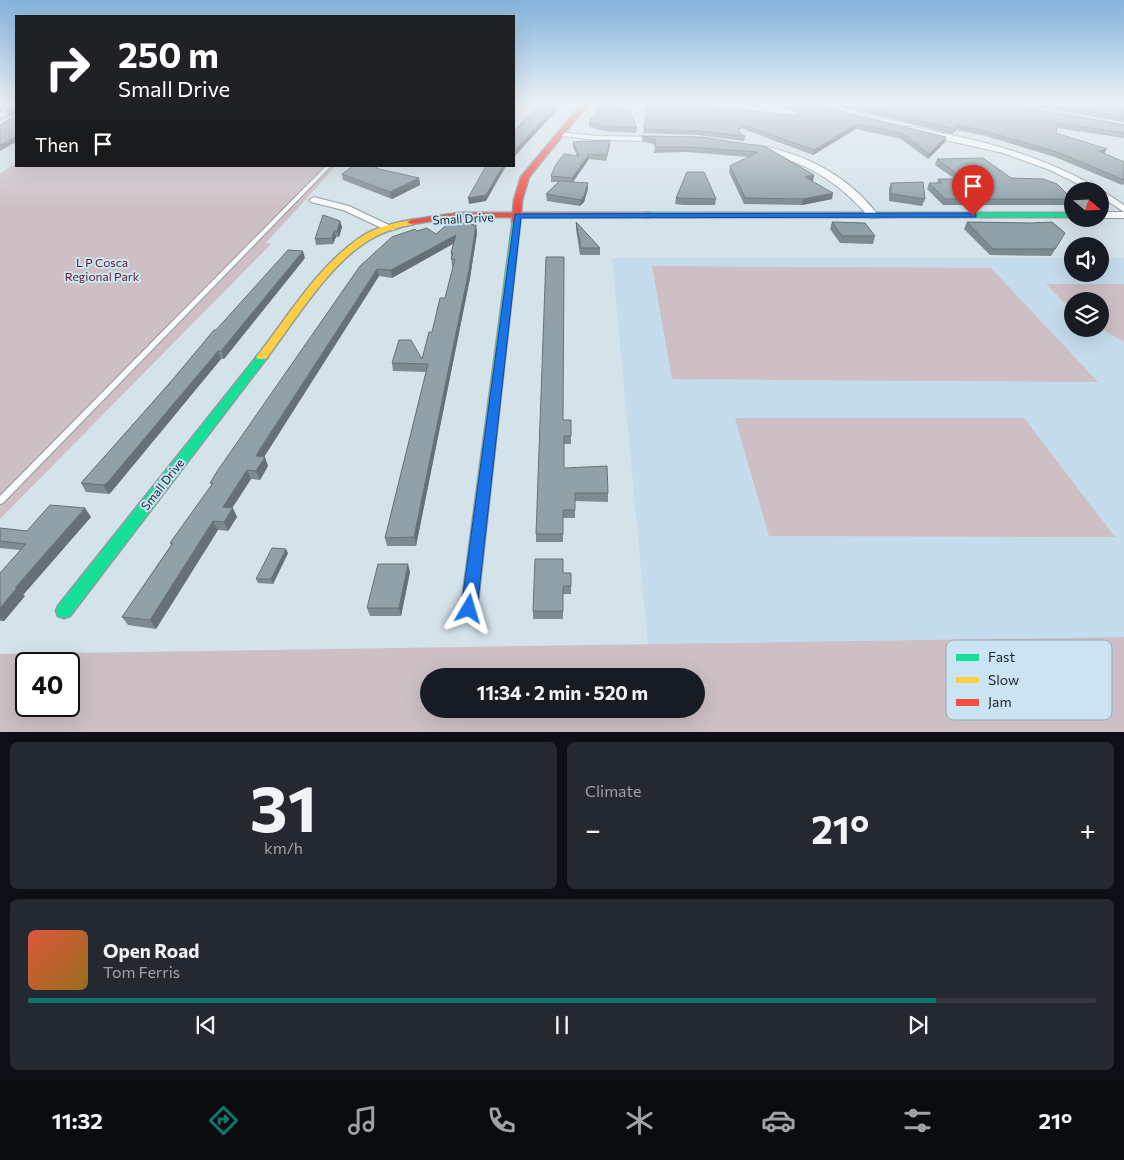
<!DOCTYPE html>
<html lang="en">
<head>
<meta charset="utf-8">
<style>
  body { margin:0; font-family:Commissioner,sans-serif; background:#242831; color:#f1f3f6; height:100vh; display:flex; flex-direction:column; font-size:19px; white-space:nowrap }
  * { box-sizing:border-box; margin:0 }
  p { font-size:16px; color:#9ea1a6 }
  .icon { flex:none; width:28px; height:28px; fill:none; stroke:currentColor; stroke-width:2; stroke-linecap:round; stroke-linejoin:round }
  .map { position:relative; height:732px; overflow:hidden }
  .sheet { display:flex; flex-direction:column; gap:10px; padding:10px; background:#0d0f14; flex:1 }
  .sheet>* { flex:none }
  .banner { position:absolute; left:15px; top:15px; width:500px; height:152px; border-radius:0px; box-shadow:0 5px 20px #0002; background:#202124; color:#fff; overflow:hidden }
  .needle { width:32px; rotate:109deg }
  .buttons { position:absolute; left:1064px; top:182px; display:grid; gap:10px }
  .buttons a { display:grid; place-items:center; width:45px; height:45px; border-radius:50%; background:#171b24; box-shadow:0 5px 20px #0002; font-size:25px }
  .speed { position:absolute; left:15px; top:652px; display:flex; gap:10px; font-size:25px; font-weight:700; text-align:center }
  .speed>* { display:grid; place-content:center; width:65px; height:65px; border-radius:50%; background:#171b24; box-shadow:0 5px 20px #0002; line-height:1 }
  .speed .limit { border:2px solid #111; border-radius:8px; background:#fff; color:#111 }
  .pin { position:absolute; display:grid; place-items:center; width:42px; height:42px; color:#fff; margin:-51px -21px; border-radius:50% 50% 50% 0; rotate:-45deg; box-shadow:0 0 5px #0007 }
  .pin .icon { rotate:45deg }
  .me { position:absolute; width:55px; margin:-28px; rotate:7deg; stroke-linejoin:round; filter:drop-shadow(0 0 4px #0008) }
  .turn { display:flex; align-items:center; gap:18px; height:105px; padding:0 20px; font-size:22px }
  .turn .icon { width:65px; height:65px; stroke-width:2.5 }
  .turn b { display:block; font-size:35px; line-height:42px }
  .then { display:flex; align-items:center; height:48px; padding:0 20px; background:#0003; gap:10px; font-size:19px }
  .big { font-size:38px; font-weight:700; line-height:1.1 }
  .sheet .widget { flex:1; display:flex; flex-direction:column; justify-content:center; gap:8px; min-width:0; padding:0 18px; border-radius:8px; background:#242831 }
  .sheet .dial { align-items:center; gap:0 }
  .dial b { font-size:65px; line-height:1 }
  .song { display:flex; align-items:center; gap:15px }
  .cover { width:60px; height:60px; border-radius:8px; background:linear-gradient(135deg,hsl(10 70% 55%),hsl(40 70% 35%)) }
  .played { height:5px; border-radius:2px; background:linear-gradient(90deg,#0f766e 85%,#363941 85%) }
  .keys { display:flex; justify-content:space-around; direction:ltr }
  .heat { display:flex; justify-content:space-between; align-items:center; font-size:28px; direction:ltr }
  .sheet .tiles { flex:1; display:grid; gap:10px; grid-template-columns:1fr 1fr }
  .widget:last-child { grid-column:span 2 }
  .trip { position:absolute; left:420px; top:668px; width:285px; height:50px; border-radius:25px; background:#171b24; box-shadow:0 5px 20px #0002; font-weight:700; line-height:50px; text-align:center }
  .tabs { display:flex; height:80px; justify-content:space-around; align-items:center; background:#090b0e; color:#9ea1a6 }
  .tabs .icon { width:35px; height:35px }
  .tabs .current { color:#0f766e }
  .tabs b { font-size:22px; color:#f1f3f6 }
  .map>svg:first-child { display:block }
</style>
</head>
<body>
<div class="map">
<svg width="1124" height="733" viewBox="0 0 1124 733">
  <rect width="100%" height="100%" fill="#d4e2ea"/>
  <!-- built -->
  <path fill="#c5dcec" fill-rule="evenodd" d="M612 258H1072V274H1100V258H1124V637L648 645ZM1072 301H1100V329H1072Z"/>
  <!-- green -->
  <g fill="#cdbfc4" fill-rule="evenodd">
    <path d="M16 163V166H336L266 243 271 244 0 519V174Z"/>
    <path d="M652 266 991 268 1098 382 672 379Z"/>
    <path d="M1046 284H1124V342L1100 328V301H1072V310Z"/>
    <path d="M735 418H1024L1115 537 769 536Z"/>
    <path d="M1124 637V732H0V654ZM26 664H69V706H26ZM696 676V709H429V676Z"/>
  </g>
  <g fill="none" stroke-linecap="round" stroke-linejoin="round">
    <defs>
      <path id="lane" d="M326 166H331L3 503 0 504V496Z"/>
      <g id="street">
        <path d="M13 105H16V110L0 118V113Z"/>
        <path d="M905 127C918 126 934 132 947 134 1010 147 1071 167 1124 205V212L1100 196V191H1092L1050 170 1003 153 905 131Z"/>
        <path d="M559 132 596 136 661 137 665 139 661 141 596 140 562 136 558 134Z"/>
        <path d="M752 145C760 144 771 148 779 150 819 161 854 183 879 216L878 218H870C835 178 804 161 752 149Z"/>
        <path d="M314 197 349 206 395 228 394 230H386L343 210 311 202 309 200Z"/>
        <rect x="1100" y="212" width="24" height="6"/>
      </g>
      <g id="fast">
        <rect x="644" y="213" width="428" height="4"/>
        <path d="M513 220H519L520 222 477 609 475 614 469 616 463 614 461 609Z"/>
        <path d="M262 354 268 357 266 359 70 616 64 618 58 616 56 611 58 606 258 355Z"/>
      </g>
      <path id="slow" d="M411 220 415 222 414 224C399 227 384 231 371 239 330 262 294 322 266 359H258L256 357 258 355C289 315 318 266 361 237 376 227 394 223 411 220Z"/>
      <path id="jam" d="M581 105H587L529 177 522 200 521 213H650V217H520V222L516 224 512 222V217H459L411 224 407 222 411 220 459 213H513L514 200 521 177Z"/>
    </defs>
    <!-- lane casing -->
    <use href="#lane" stroke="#919ca2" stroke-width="2"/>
    <!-- street casing -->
    <use href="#street" stroke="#919ca2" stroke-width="2"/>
    <!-- fast casing -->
    <use href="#fast" stroke="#919ca2" stroke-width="3"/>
    <!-- slow casing -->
    <use href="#slow" stroke="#919ca2" stroke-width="3"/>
    <!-- jam casing -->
    <use href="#jam" stroke="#919ca2" stroke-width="3"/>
    <!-- lane -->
    <use href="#lane" fill="#f9fbfc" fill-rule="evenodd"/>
    <!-- street -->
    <use href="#street" fill="#f9fbfc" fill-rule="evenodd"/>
    <!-- fast -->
    <use href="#fast" fill="#16e098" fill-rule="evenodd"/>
    <!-- slow -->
    <use href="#slow" fill="#ffcf43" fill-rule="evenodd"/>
    <!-- jam -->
    <use href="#jam" fill="#f24e42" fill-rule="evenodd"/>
  </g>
  <!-- wall -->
  <g fill="#7d8a92">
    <path d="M16 105V116H9L6 111Z"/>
    <path d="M602 105H622L621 110 637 128 636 133 603 131 589 127V122Z"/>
    <path d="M774 105H821L850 114 946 137 945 142 928 159 901 139 856 129 813 155 741 128 739 132 745 136 744 141 697 135 643 133 644 129 797 116V112Z"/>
    <path d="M833 105H1014L1124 125V138L1057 128 1056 133 1124 162V184L1122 185 1055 157 986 136 956 130 952 134Z"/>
    <path d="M1025 105H1083L1094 107 1124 105V122Z"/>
    <path d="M642 136 766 147 814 175 813 181H812L832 199 802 205 744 204 729 172 730 166 748 157 687 152 654 153 655 145 642 141Z"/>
    <path d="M610 140V145L606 161 589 159 573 182 588 183V189L584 202 580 206 547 201 546 194 558 182H551V176L577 156 573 147V142Z"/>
    <path d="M937 159 1011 178 1072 199 1070 205H943L927 189 929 183H937L938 179H955L935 165Z"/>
    <path d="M377 167 378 169 419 178 420 185 392 199 343 180 342 174Z"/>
    <path d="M891 183 925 199 922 206 889 201V189Z"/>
    <path d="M676 198 716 199 715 205H683L675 204Z"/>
    <path d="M340 221 342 227 339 237H336L333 244 316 245 315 239Z"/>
    <path d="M576 222 600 248V255H580L576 229Z"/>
    <path d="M832 222 875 236 873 244 840 243 830 229Z"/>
    <path d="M967 222 1031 223 1061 240 1051 256 990 255 964 229Z"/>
    <path d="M476 225 477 233 470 278 416 546H387L385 538 426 372 393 371 392 363 422 359 445 298 453 266H452L451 253 453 244 392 278 379 276 264 457 268 466 260 480 251 479 232 508 237 517 228 531 218 530 156 629 128 625 122 617 171 545 170 543 212 485 210 483 360 266 417 231 436 234Z"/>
    <path d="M305 258 224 359H221L112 491 109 494 86 492 81 483 216 330Z"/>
    <path d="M563 420H571V444H564V468L608 493V502L575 501V518H563V542H536V534Z"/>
    <path d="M91 517 23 595 25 596 4 621H0V573L20 550 0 548V528L27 531Z"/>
    <path d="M288 553 273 584 258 583 256 579Z"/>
    <path d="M410 572 401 616H370L367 608Z"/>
    <path d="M563 573 571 586V594H563V619H533V611Z"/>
  </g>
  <!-- shaded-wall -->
  <g fill="#667177">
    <path d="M0 105H9L0 111Z"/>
    <path d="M557 105H562L514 157V151Z"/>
    <path d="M857 124 856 129 813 155 814 150Z"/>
    <path d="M958 125 956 130 952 134 954 129Z"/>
    <path d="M16 136V142L0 151V145Z"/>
    <path d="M946 137 945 142 928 159 929 154Z"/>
    <path d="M610 140V145L606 161 607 155Z"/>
    <path d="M1107 149 1104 154 1099 151Z"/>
    <path d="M589 154V159L572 183V178Z"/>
    <path d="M503 166H506L486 201 469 204 468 198Z"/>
    <path d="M814 175 813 181 804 182 805 177Z"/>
    <path d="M419 178 420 185 392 199 390 192Z"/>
    <path d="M588 183V189L584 202 580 206 581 200Z"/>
    <path d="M833 193 832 199 802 205 803 199Z"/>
    <path d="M340 221 342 227 339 237 337 231Z"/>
    <path d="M476 225 477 233 470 278 416 546 414 537Z"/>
    <path d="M334 231 336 237 333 244 332 238Z"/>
    <path d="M456 235V242L392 278 391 270Z"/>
    <path d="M303 251 305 258 224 359 221 351Z"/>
    <path d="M377 269 379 276 264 457 256 456Z"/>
    <path d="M218 351 221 359 112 491 109 494 103 485Z"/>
    <path d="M265 457 268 466 260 480 256 471Z"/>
    <path d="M247 470 251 479 227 516 223 507Z"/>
    <path d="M85 508 91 517 23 595 25 596 4 621 0 618V608L15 588Z"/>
    <path d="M233 508 237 517 228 531 224 522Z"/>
    <path d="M213 521 218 530 156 629 150 620Z"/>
    <path d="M286 549 288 553 273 584 271 579Z"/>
    <path d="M408 564 410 572 401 616 399 608Z"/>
  </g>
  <!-- building -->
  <g fill="#91a1aa" stroke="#667177">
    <path d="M15 105H16V111H6Z"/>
    <path d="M539 105H557L514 151V131Z"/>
    <path d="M602 105H621L620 110 630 111 637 128 603 126 589 122Z"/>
    <path d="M648 105H700L797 116 798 108 790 105H821L850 114 946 137 929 154 903 134 857 124 814 150 742 124 738 132 745 136 698 131 644 129Z"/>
    <path d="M853 105H1014L1124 125V133L1058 123 1056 133 1107 149 1099 151 1124 162V180L1057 152 988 132 958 125 954 129Z"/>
    <path d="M1054 105H1083L1094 107 1102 105H1124V117Z"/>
    <path d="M16 116V136L0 145V125Z"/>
    <path d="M642 136 701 137 766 147 814 175 805 177 833 193 803 199 745 198 730 166 758 152 687 147H655L656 139Z"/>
    <path d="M610 140 607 155 589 154 572 178 551 176 555 166 564 154 579 156 573 142Z"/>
    <path d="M983 158 1011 178 1043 179 1057 184 1072 199H945L929 183H942L938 179H964L937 159Z"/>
    <path d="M353 166H371L377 167 375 168 419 178 390 192 342 174Z"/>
    <path d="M486 166H503L486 195 468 198Z"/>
    <path d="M687 172H704L716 199 676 198Z"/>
    <path d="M560 181 588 183 584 196 581 200 546 194Z"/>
    <path d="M923 182 925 199 891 194V183Z"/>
    <path d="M323 215 340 221 337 231H334L332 238 315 239Z"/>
    <path d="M450 222 476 225 469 270 414 537 385 538 428 364 392 363 399 340H411L422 359 429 332H432L440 298H445L455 259H451L453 253H451L456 235 391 270 377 269 260 449 256 456 265 457 256 471 247 470 223 507 233 508 224 522 213 521 150 620 122 617 173 543H170L213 483H210L218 470 360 266 392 237 415 229 417 231 427 228 436 234Z"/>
    <path d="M576 222 600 248H581Z"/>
    <path d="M832 222 865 223 875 236H842Z"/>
    <path d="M967 222 1031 223 1052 222 1065 233 1055 249H993Z"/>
    <path d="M288 250 303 251 221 351H218L107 483 103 485 81 483 169 384 214 330H216Z"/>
    <path d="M546 257H564L563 420H571V436H564V468L607 466 608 493H575V510H563V534H536Z"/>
    <path d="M50 505 85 508 15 588H17L0 608V573L26 544 0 541V528L27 531Z"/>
    <path d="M272 548 286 549 271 579H256Z"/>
    <path d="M535 559H563V573H571V586H563V611H533Z"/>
    <path d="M378 564H408L399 608H367Z"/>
  </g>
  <!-- sky -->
  <linearGradient id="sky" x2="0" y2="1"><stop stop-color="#83b3dc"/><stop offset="0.5" stop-color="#ecf2f6"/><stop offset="1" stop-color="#ecf2f6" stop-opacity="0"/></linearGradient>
  <rect width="1124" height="208" fill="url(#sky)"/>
  <!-- route -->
  <path fill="#1a73e8" stroke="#114b97" d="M973 213 976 214V217L521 218 477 609 475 614 469 616 463 614 461 609 515 214Z"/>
  <g text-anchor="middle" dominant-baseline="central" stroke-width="4" stroke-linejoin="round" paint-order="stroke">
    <!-- street labels -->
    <g font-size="12" fill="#1a2329" stroke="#cbe4f3">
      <text transform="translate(463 218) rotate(-3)">Small Drive</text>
      <text transform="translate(162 484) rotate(-52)">Small Drive</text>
    </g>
    <!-- park labels -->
    <g font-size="12" fill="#601c26" stroke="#cbe4f3">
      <text x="102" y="262">L P Cosca<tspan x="102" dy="14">Regional Park</tspan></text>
    </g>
  </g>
  <!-- legend -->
  <rect x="946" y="640" width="166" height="80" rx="8" fill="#cbe4f3" stroke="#96aab6" stroke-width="1"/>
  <rect x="956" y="654" width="23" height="7" fill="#16e098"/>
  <rect x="956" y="677" width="23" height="6" fill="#ffcf43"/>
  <rect x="956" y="699" width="23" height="7" fill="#f24e42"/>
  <g font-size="14" fill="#1a2329">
    <text x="988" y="662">Fast</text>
    <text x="988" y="685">Slow</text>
    <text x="988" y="707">Jam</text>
  </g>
</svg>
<div class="buttons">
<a><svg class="needle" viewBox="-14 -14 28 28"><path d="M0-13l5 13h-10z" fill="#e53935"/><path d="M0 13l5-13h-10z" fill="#9ea1a6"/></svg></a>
<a><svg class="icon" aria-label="sound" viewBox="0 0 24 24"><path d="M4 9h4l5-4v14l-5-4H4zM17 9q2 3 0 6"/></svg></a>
<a><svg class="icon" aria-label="layers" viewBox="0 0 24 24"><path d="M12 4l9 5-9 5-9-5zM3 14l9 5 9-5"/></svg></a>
</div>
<div class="speed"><div class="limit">40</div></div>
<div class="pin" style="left:973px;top:216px;background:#d93025"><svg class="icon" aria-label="arrive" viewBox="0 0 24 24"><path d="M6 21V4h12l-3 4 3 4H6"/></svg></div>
<svg class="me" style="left:469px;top:609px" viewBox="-20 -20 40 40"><path d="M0-17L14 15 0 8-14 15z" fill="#1a73e8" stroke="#fff" stroke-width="4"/></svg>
<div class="trip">11:34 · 2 min · 520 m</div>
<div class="banner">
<div class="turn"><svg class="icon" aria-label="right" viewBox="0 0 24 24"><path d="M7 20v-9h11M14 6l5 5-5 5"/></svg><div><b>250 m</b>Small Drive</div></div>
<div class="then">Then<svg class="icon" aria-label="arrive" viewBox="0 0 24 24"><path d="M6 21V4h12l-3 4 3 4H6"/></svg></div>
</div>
</div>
<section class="sheet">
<div class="tiles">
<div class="widget dial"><b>31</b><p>km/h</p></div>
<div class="widget"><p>Climate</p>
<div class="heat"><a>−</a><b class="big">21°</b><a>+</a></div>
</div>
<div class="widget">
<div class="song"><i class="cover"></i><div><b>Open Road</b><p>Tom Ferris</p></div></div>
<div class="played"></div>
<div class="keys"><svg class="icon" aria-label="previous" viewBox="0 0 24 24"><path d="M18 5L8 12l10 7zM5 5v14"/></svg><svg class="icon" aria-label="pause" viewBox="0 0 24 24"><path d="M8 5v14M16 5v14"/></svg><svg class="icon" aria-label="next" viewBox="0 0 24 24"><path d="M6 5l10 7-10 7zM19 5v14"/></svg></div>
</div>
</div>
</section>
<nav class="tabs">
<b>11:32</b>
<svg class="icon current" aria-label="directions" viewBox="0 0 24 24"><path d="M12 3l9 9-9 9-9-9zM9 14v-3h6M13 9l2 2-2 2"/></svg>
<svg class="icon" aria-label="music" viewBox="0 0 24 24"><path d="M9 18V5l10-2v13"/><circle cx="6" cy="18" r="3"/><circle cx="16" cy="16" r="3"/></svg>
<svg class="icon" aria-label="phone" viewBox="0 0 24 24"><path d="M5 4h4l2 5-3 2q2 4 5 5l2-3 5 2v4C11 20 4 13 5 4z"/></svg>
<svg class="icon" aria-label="climate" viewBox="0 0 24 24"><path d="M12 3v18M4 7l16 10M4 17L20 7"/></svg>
<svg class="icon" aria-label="car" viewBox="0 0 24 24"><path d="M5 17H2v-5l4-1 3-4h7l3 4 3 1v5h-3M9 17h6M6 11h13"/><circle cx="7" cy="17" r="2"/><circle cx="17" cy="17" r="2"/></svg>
<svg class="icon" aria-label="filters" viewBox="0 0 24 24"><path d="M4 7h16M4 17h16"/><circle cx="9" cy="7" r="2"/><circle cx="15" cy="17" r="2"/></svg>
<b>21°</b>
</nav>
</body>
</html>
